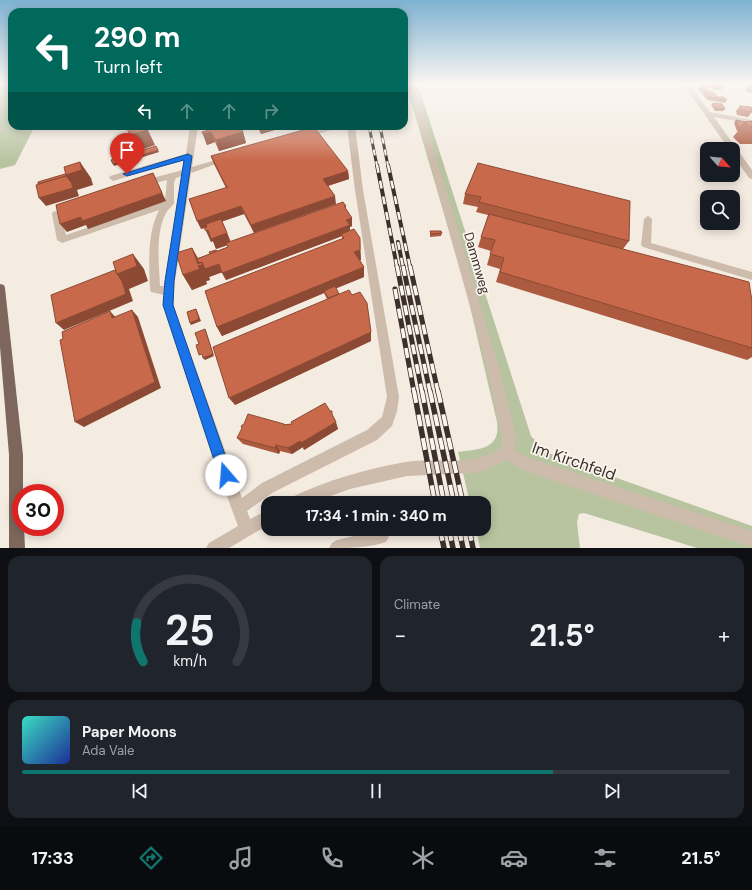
<!DOCTYPE html>
<html lang="en">
<head>
<meta charset="utf-8">
<style>
  body { margin:0; font-family:"DM Sans",sans-serif; background:#20242c; color:#f1f3f6; height:100vh; display:flex; flex-direction:column; font-size:15px; white-space:nowrap }
  * { box-sizing:border-box; margin:0 }
  p { font-size:13px; color:#9ea1a6 }
  .icon { flex:none; width:22px; height:22px; fill:none; stroke:currentColor; stroke-width:2; stroke-linecap:round; stroke-linejoin:round }
  .map { position:relative; height:548px; overflow:hidden }
  .drawer { display:flex; flex-direction:column; gap:8px; padding:8px; background:#0d0f14; flex:1 }
  .drawer>* { flex:none }
  .guide { position:absolute; left:8px; top:8px; width:400px; height:122px; border-radius:12px; box-shadow:0 2px 10px #0003; background:#00695c; color:#fff; overflow:hidden }
  .needle { width:26px; rotate:117deg }
  .controls { position:absolute; left:700px; top:142px; display:grid; gap:8px }
  .controls a { display:grid; place-items:center; width:40px; height:40px; border-radius:8px; background:#171b24; box-shadow:0 2px 10px #0003; font-size:20px }
  .speed { position:absolute; left:12px; top:484px; display:flex; gap:8px; font-size:20px; font-weight:700; text-align:center }
  .speed>* { display:grid; place-content:center; width:52px; height:52px; border-radius:50%; background:#171b24; box-shadow:0 2px 10px #0003; line-height:1 }
  .speed .limit { border:6px solid #d22; background:#fff; color:#111 }
  .pin { position:absolute; display:grid; place-items:center; width:34px; height:34px; color:#fff; margin:-41px -17px; border-radius:50% 50% 50% 0; rotate:-45deg; box-shadow:0 0 4px #0007 }
  .pin .icon { rotate:45deg }
  .me { position:absolute; width:44px; margin:-22px; rotate:342deg; stroke-linejoin:round; filter:drop-shadow(0 0 3px #0008) }
  .turn { display:flex; align-items:center; gap:14px; height:84px; padding:0 20px; font-size:18px }
  .turn .icon { width:52px; height:52px; stroke-width:2.5 }
  .turn b { display:block; font-size:28px; line-height:34px }
  .lanes { display:flex; align-items:center; height:38px; padding:0 20px; background:#0003; justify-content:center; gap:20px; direction:ltr }
  .lanes .off { opacity:.35 }
  .big { font-size:30px; font-weight:700; line-height:1.1 }
  .drawer .tile { flex:1; display:flex; flex-direction:column; justify-content:center; gap:6px; min-width:0; padding:0 14px; border-radius:12px; background:#20242c }
  .drawer .dial { align-items:center; gap:0 }
  .dial svg { height:104px; overflow:visible; fill:none; stroke:#363941; stroke-width:7; stroke-linecap:round; text-anchor:middle }
  .dial text { fill:#f1f3f6; stroke:none }
  .song { display:flex; align-items:center; gap:12px }
  .cover { width:48px; height:48px; border-radius:6px; background:linear-gradient(135deg,hsl(170 70% 55%),hsl(230 70% 35%)) }
  .played { height:4px; border-radius:2px; background:linear-gradient(90deg,#0f766e 75%,#363941 75%) }
  .keys { display:flex; justify-content:space-around; direction:ltr }
  .heat { display:flex; justify-content:space-between; align-items:center; font-size:22px; direction:ltr }
  .drawer .tiles { flex:1; display:grid; gap:8px; grid-template-columns:1fr 1fr }
  .tile:last-child { grid-column:span 2 }
  .trip { position:absolute; left:261px; top:496px; width:230px; height:40px; border-radius:12px; background:#171b24; box-shadow:0 2px 10px #0003; font-weight:700; line-height:40px; text-align:center }
  .menu { display:flex; height:64px; justify-content:space-around; align-items:center; background:#090b0e; color:#9ea1a6 }
  .menu .icon { width:28px; height:28px }
  .menu .active { color:#0f766e }
  .menu b { font-size:18px; color:#f1f3f6 }
  .map>svg:first-child { display:block }
</style>
</head>
<body>
<div class="map">
<svg width="752" height="548" viewBox="0 0 752 548">
  <rect width="100%" height="100%" fill="#f4ebe1"/>
  <!-- green -->
  <g fill="#b8c4a0">
    <path d="M0 84H12V126H35L15 165 0 169Z"/>
    <path d="M406 84H417L421 94 531 436 545 451 558 457 752 526V548H697L584 513 579 514 577 522 580 548H480L476 529H484V503H470L458 452C478 449 501 450 497 422L466 289Z"/>
  </g>
  <g fill="none" stroke-linecap="round" stroke-linejoin="round">
    <!-- minor -->
    <g fill="#cdbbac" fill-rule="evenodd">
      <path d="M408 84H414L498 364 516 437 514 449 526 457 752 531V547L522 470 507 460 486 470 473 473 407 476 350 489 311 503H288L290 498C327 480 366 469 406 462 437 457 474 468 501 448L502 437 486 364Z"/>
      <path d="M683 84H689L710 112 752 120V124L714 117 752 170V179L749 178 733 155V149H729Z"/>
      <path d="M741 84H752V87L742 85Z"/>
      <path d="M190 126H198L192 167 226 157 230 159 191 173 175 281 173 305 242 498 262 483 367 430 382 417 387 397 355 190 347 126H355L363 190 399 397 397 411 392 426 377 440 272 493 247 511 250 519 268 510V525L229 548H206L209 543 238 526 219 475 163 305 164 295 151 292 150 289C149 262 147 234 159 210L62 243 57 240 52 214 53 212 71 206 74 207 75 209 74 211 61 216 66 235 165 201 167 180 144 186 140 183 141 181 183 170 185 159 113 181 109 178 110 176 186 154ZM182 176 164 286H160C159 263 155 234 166 213 168 209 172 207 174 203V182L176 178Z"/>
      <path d="M332 126H344L305 138 301 136Z"/>
      <path d="M648 216 652 219 651 243 752 272V280L643 247 641 245 644 219Z"/>
      <path d="M381 529 386 532 389 537 386 542C368 548 349 548 329 548L332 543 337 540Z"/>
    </g>
    <!-- major -->
    <path fill="#7d675c" fill-rule="evenodd" d="M0 284 4 285 5 288 23 455V493H21V527H24L25 548H9V455L0 347Z"/>
    <defs>
      <g id="rail-far3">
        <path d="M369 126 377 166"/>
        <path d="M380 126 388 166"/>
      </g>
      <g id="rail-far2">
        <path d="M377 165 397 267"/>
        <path d="M388 165 410 267"/>
        <path d="M398 242 403 267"/>
      </g>
      <g id="rail-far1">
        <path d="M397 266 422 392"/>
        <path d="M403 266 430 392"/>
        <path d="M410 266 438 392"/>
        <path d="M395 289 414 392"/>
      </g>
      <g id="rail">
        <path d="M414 391 435 503"/>
        <path d="M422 391 444 503"/>
        <path d="M430 391 454 503"/>
        <path d="M438 391 463 503"/>
        <path d="M440 529 444 548"/>
        <path d="M449 529 453 548"/>
        <path d="M459 529 463 548"/>
        <path d="M469 529 473 548"/>
      </g>
    </defs>
    <!-- rail-far3 casing -->
    <use href="#rail-far3" stroke="#3b302b" stroke-width="3"/>
    <!-- rail-far2 casing -->
    <use href="#rail-far2" stroke="#3b302b" stroke-width="4"/>
    <!-- rail-far1 casing -->
    <use href="#rail-far1" stroke="#3b302b" stroke-width="5"/>
    <!-- rail casing -->
    <use href="#rail" stroke="#3b302b" stroke-width="5.5"/>
    <!-- rail-far3 -->
    <use href="#rail-far3" stroke="#fbf5ee" stroke-width="2" stroke-dasharray="6" stroke-linecap="butt"/>
    <!-- rail-far2 -->
    <use href="#rail-far2" stroke="#fbf5ee" stroke-width="2.5" stroke-dasharray="8" stroke-linecap="butt"/>
    <!-- rail-far1 -->
    <use href="#rail-far1" stroke="#fbf5ee" stroke-width="3.5" stroke-dasharray="10" stroke-linecap="butt"/>
    <!-- rail -->
    <use href="#rail" stroke="#fbf5ee" stroke-width="4" stroke-dasharray="12" stroke-linecap="butt"/>
  </g>
  <!-- wall -->
  <g fill="#ac5a40">
    <path d="M698 84H713L723 87 721 90H715L711 87H706L708 90 707 91 717 97 727 100 725 103 708 100 702 94 703 92H701L698 89 700 86Z"/>
    <path d="M748 84H752V93L747 92 745 88Z"/>
    <path d="M713 103 725 109 723 111H715L711 105Z"/>
    <path d="M740 106 752 112 748 117 737 115 736 111Z"/>
    <path d="M736 120 745 122 752 121V144H740L733 137 738 131H737L734 123Z"/>
    <path d="M257 126H285V127L261 134Z"/>
    <path d="M202 132H243L246 143 219 151 215 142 207 145Z"/>
    <path d="M211 156 348 171 349 179 328 186 254 233 244 214 222 221 231 242 346 206V210L352 218V226L350 227V230L360 238 361 260H360L364 267V277L336 288 339 294 371 332V341L235 405 327 299 324 293 222 336 217 327 342 239V236L226 280 222 272 209 277 210 280 206 281 207 284 192 290 183 275 192 248 198 258 228 247 227 245 216 249 213 241 211 242 207 227 201 229 226 188 214 164Z"/>
    <path d="M478 163 629 241 623 249 752 301V357L747 360 496 282 500 269 487 265 491 251 478 247 488 215 476 212 478 207 463 204 465 194Z"/>
    <path d="M430 231 442 233 441 236 430 237Z"/>
    <path d="M334 419 338 429 304 450 303 447 292 454 280 451 279 454 243 444 237 438 284 424 285 425Z"/>
  </g>
  <!-- shaded-wall -->
  <g fill="#8c4a34">
    <path d="M146 126 155 145 138 151 130 135Z"/>
    <path d="M259 126H285V127L261 134Z"/>
    <path d="M211 132 215 142 207 145 203 134Z"/>
    <path d="M243 132 246 143 219 151 216 140Z"/>
    <path d="M158 150 159 152 114 166 113 164Z"/>
    <path d="M80 162 91 178 93 185 77 190 79 196 46 206 39 198Z"/>
    <path d="M348 171 349 179 324 187 323 179Z"/>
    <path d="M153 173 166 201 88 229 86 225 67 232 60 224Z"/>
    <path d="M335 196 336 204 254 233 251 225Z"/>
    <path d="M241 206 244 214 201 229 197 221Z"/>
    <path d="M352 218V226L350 227V233L341 234 342 236 226 280 222 273Z"/>
    <path d="M208 230 227 233 231 244 216 249 213 241 211 242 206 231Z"/>
    <path d="M192 248 200 263 202 265 219 264 223 272 209 277 210 280 206 281 207 284 192 290 183 275 198 266Z"/>
    <path d="M360 250 361 260 355 262 354 252Z"/>
    <path d="M133 254 144 269 148 281 129 289 133 301 64 330 56 323 117 274Z"/>
    <path d="M364 267V277L325 293 324 291V293L222 336 217 327Z"/>
    <path d="M196 309 197 311 201 321 191 325 190 323Z"/>
    <path d="M132 310 138 317 161 388 84 427 75 422Z"/>
    <path d="M110 311 117 319 112 318Z"/>
    <path d="M205 329 206 331 214 356 205 360 203 358Z"/>
    <path d="M371 332V341L235 405 229 398Z"/>
    <path d="M336 422 338 429 304 450 303 447 292 454 288 448 300 441Z"/>
    <path d="M276 445 280 451 279 454 275 448Z"/>
  </g>
  <!-- building -->
  <g fill="#c8694b" stroke="#8c4a34">
    <path d="M712 84H721L723 87H716Z"/>
    <path d="M749 84H752V87H751Z"/>
    <path d="M700 86 706 87 708 90 702 89Z"/>
    <path d="M704 91 713 92 717 97H724L727 100 709 97Z"/>
    <path d="M713 103 722 104 725 109 717 108Z"/>
    <path d="M740 106 751 107 752 112 741 110Z"/>
    <path d="M736 120 745 122 740 128H739Z"/>
    <path d="M752 121V128L745 122Z"/>
    <path d="M129 126H146L148 130 130 135 126 127Z"/>
    <path d="M222 126H239L243 132 216 140 211 132 203 134 202 132Z"/>
    <path d="M314 127 348 171 323 179 335 196 251 225 241 206 197 221 189 199 228 187 226 186 211 156Z"/>
    <path d="M156 146 158 150 113 164 111 160Z"/>
    <path d="M80 162 82 170 66 175 64 167Z"/>
    <path d="M478 163 630 201 629 241 479 202 481 197 465 194Z"/>
    <path d="M153 173 162 193 82 221 81 217 60 224 56 205Z"/>
    <path d="M65 174 66 176 38 184V182Z"/>
    <path d="M66 176 71 182 73 188 39 198 36 185Z"/>
    <path d="M343 202 346 206H344L352 218 346 220 350 225 222 273 219 264 205 269 202 262 199 263 197 259 228 247 226 243Z"/>
    <path d="M489 214 749 282 752 301V348L500 272 504 258 490 254 495 240 481 237Z"/>
    <path d="M221 219 227 233 211 239 208 230 206 231 204 228 207 227 206 224Z"/>
    <path d="M354 229 360 238V250L354 252 364 267 217 327 205 291 344 238 341 234Z"/>
    <path d="M430 231H441L442 233 431 234Z"/>
    <path d="M192 248 198 264 202 262V265L198 266 200 269 183 275 176 253Z"/>
    <path d="M216 250 217 251 210 254 209 252Z"/>
    <path d="M133 254 137 266 117 274 113 262Z"/>
    <path d="M115 270 117 274 122 281 126 294 56 323 51 295Z"/>
    <path d="M335 286 339 294 328 298 324 291Z"/>
    <path d="M349 290 352 295 360 292 367 303 371 332 229 398 213 347Z"/>
    <path d="M196 309 199 319 190 323 187 312Z"/>
    <path d="M132 310 155 382 75 422 60 340 63 339 62 332 110 311 112 318Z"/>
    <path d="M205 329 213 354 203 358 202 354 199 355 196 345 199 344 195 333Z"/>
    <path d="M325 403 330 411H332V414L336 422 301 443 300 441 288 448 276 445 275 448 237 438 242 428 241 426 244 424 248 414 284 424 283 425 292 424 291 422Z"/>
  </g>
  <!-- sky -->
  <linearGradient id="sky" x2="0" y2="1"><stop stop-color="#7eb2d2"/><stop offset="0.52" stop-color="#faf6f2"/><stop offset="1" stop-color="#faf6f2" stop-opacity="0"/></linearGradient>
  <rect width="752" height="161" fill="url(#sky)"/>
  <!-- route -->
  <path fill="#1a73e8" stroke="#114b97" d="M188 154 192 156 174 281 173 305 232 475 230 479 226 481 221 479 219 475 163 305 165 281 184 160 127 176 123 174Z"/>
  <g text-anchor="middle" dominant-baseline="central" stroke-width="3.5" stroke-linejoin="round" paint-order="stroke">
    <!-- street labels -->
    <g font-size="13" fill="#3b302b" stroke="#fbf5ee">
      <text transform="translate(477 263) rotate(74)">Dammweg</text>
    </g>
    <!-- near-street labels -->
    <g font-size="16" fill="#3b302b" stroke="#fbf5ee">
      <text transform="translate(574 461) rotate(19)">Im Kirchfeld</text>
    </g>
  </g>
</svg>
<div class="controls">
<a><svg class="needle" viewBox="-14 -14 28 28"><path d="M0-13l5 13h-10z" fill="#e53935"/><path d="M0 13l5-13h-10z" fill="#9ea1a6"/></svg></a>
<a><svg class="icon" aria-label="search" viewBox="0 0 24 24"><circle cx="10" cy="10" r="6"/><path d="M15 15l6 6"/></svg></a>
</div>
<div class="speed"><div class="limit">30</div></div>
<div class="pin" style="left:127px;top:174px;background:#d93025"><svg class="icon" aria-label="arrive" viewBox="0 0 24 24"><path d="M6 21V4h12l-3 4 3 4H6"/></svg></div>
<svg class="me" style="left:226px;top:475px" viewBox="-20 -20 40 40"><circle r="19" fill="#fff"/><path d="M0-13L10 11 0 6-10 11z" fill="#1a73e8"/></svg>
<div class="trip">17:34 · 1 min · 340 m</div>
<div class="guide">
<div class="turn"><svg class="icon" aria-label="left" viewBox="0 0 24 24"><path d="M17 20v-9H6M10 6l-5 5 5 5"/></svg><div><b>290 m</b>Turn left</div></div>
<div class="lanes"><svg class="icon" aria-label="left" viewBox="0 0 24 24"><path d="M17 20v-9H6M10 6l-5 5 5 5"/></svg><svg class="icon off" aria-label="ahead" viewBox="0 0 24 24"><path d="M12 20V5M6 11l6-6 6 6"/></svg><svg class="icon off" aria-label="ahead" viewBox="0 0 24 24"><path d="M12 20V5M6 11l6-6 6 6"/></svg><svg class="icon off" aria-label="right" viewBox="0 0 24 24"><path d="M7 20v-9h11M14 6l5 5-5 5"/></svg></div>
</div>
</div>
<section class="drawer">
<div class="tiles">
<div class="tile dial"><svg viewBox="0 0 100 80">
<path d="M14 69A42 42 0 1 1 86 69"/>
<path d="M14 69A42 42 0 0 1 9 39" stroke="#0f766e"/>
<text x="50" y="56" font-size="32" font-weight="700">25</text>
<text x="50" y="72" font-size="11">km/h</text>
</svg></div>
<div class="tile"><p>Climate</p>
<div class="heat"><a>−</a><b class="big">21.5°</b><a>+</a></div>
</div>
<div class="tile">
<div class="song"><i class="cover"></i><div><b>Paper Moons</b><p>Ada Vale</p></div></div>
<div class="played"></div>
<div class="keys"><svg class="icon" aria-label="previous" viewBox="0 0 24 24"><path d="M18 5L8 12l10 7zM5 5v14"/></svg><svg class="icon" aria-label="pause" viewBox="0 0 24 24"><path d="M8 5v14M16 5v14"/></svg><svg class="icon" aria-label="next" viewBox="0 0 24 24"><path d="M6 5l10 7-10 7zM19 5v14"/></svg></div>
</div>
</div>
</section>
<nav class="menu">
<b>17:33</b>
<svg class="icon active" aria-label="directions" viewBox="0 0 24 24"><path d="M12 3l9 9-9 9-9-9zM9 14v-3h6M13 9l2 2-2 2"/></svg>
<svg class="icon" aria-label="music" viewBox="0 0 24 24"><path d="M9 18V5l10-2v13"/><circle cx="6" cy="18" r="3"/><circle cx="16" cy="16" r="3"/></svg>
<svg class="icon" aria-label="phone" viewBox="0 0 24 24"><path d="M5 4h4l2 5-3 2q2 4 5 5l2-3 5 2v4C11 20 4 13 5 4z"/></svg>
<svg class="icon" aria-label="climate" viewBox="0 0 24 24"><path d="M12 3v18M4 7l16 10M4 17L20 7"/></svg>
<svg class="icon" aria-label="car" viewBox="0 0 24 24"><path d="M5 17H2v-5l4-1 3-4h7l3 4 3 1v5h-3M9 17h6M6 11h13"/><circle cx="7" cy="17" r="2"/><circle cx="17" cy="17" r="2"/></svg>
<svg class="icon" aria-label="filters" viewBox="0 0 24 24"><path d="M4 7h16M4 17h16"/><circle cx="9" cy="7" r="2"/><circle cx="15" cy="17" r="2"/></svg>
<b>21.5°</b>
</nav>
</body>
</html>
